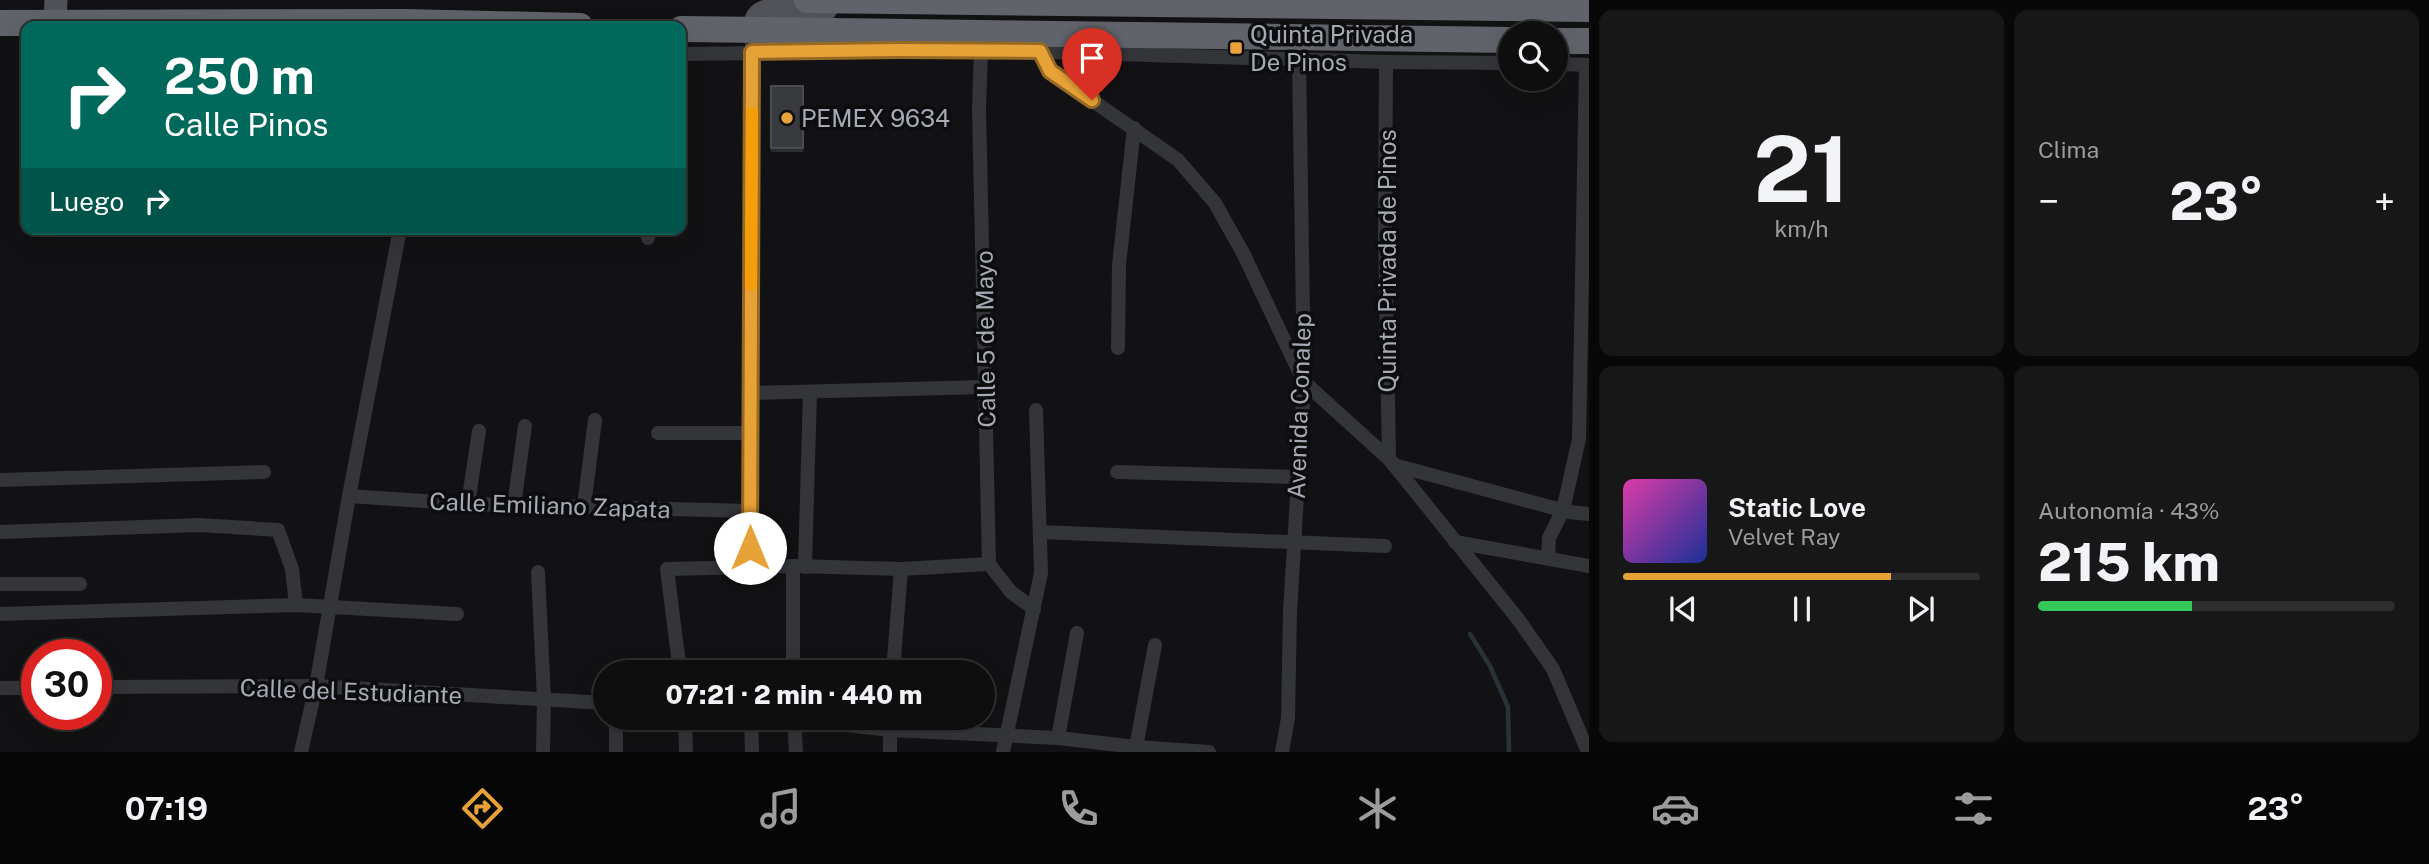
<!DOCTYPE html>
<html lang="es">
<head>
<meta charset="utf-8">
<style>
  body { margin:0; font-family:"Public Sans",sans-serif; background:#171718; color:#f1f3f6; height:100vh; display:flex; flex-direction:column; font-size:26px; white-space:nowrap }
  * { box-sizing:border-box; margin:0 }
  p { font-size:23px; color:#9b9c9e }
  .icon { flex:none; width:38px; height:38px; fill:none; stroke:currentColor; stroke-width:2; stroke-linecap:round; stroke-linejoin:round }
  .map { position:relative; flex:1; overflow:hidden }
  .side { display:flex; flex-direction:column; gap:10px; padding:10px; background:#080808; width:840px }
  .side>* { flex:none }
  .banner { position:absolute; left:21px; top:21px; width:665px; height:214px; border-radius:14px; box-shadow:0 7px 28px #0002,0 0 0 2px #2e2e2f; background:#00695c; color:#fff; overflow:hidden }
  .fabs { position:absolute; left:1498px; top:21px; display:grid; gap:14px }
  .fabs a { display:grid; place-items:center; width:70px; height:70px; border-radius:50%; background:#0e0e0f; box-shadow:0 7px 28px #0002,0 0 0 2px #2e2e2f; font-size:35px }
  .speed { position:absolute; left:21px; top:639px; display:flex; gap:14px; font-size:35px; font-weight:700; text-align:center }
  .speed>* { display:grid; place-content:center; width:91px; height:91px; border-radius:50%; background:#0e0e0f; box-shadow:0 7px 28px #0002,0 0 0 2px #2e2e2f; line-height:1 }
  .speed .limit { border:10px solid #d22; background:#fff; color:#111 }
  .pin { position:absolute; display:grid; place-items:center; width:60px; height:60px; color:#fff; margin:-72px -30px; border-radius:50% 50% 50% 0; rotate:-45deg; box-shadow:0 0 7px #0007 }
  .pin .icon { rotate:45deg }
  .me { position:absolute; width:77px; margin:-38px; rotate:0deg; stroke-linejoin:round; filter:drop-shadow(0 0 5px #0008) }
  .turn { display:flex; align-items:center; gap:24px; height:147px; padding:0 28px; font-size:32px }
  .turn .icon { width:91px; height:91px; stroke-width:2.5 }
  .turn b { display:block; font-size:49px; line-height:60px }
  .then { display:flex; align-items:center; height:66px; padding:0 28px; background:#0003; gap:14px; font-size:26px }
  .big { font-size:52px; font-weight:800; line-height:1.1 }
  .side .tile { flex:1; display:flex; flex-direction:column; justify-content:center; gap:10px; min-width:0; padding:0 24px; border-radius:14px; background:#171718 }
  .side .dial { align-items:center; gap:0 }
  .dial b { font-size:91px; line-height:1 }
  .song { display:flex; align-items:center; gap:21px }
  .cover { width:84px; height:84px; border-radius:10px; background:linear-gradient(135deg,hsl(320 70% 55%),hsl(230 70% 35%)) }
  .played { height:7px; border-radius:4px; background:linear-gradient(90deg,#e7a237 75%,#2e2e2f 75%) }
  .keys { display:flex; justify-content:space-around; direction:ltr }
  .heat { display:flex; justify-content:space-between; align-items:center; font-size:38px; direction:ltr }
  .charge { height:10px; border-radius:5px; background:linear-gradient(90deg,#34c759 43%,#2e2e2f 0) }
  .side .tiles { flex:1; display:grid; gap:10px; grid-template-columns:repeat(2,1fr) }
  .trip { position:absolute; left:593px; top:660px; width:402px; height:70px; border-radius:35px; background:#0e0e0f; box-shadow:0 7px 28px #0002,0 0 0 2px #2e2e2f; font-weight:800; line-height:70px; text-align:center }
  .menu { display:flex; height:112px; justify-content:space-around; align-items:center; background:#060606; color:#9b9c9e }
  .menu .icon { width:49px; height:49px }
  .menu .active { color:#e7a237 }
  .menu b { font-size:32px; color:#f1f3f6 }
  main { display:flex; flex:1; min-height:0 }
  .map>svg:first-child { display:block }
</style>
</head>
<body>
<main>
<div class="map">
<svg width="1589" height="752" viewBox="0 0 1589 752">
  <rect width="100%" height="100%" fill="#121214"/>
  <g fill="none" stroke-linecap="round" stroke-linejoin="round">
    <!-- stream -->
    <path stroke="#293237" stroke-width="4.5" d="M1470 634 1490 666 1508 707 1509 752"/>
    <!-- street -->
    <g stroke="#343539" stroke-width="14">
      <path d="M981 50 979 109 989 564 1011 592 1034 609"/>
      <path d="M1040 51 1050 71 1178 160 1215 203 1244 255 1304 382 1389 459 1518 619 1553 669 1588 752"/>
      <path d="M681 54 981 50 1386 62 1510 63"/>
      <path d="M1386 62 1385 232 1389 459"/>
      <path d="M1556 64 1589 65"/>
      <path d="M646 229 648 238"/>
      <path d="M1118 348 1119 265 1134 128"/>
      <path d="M751 393 985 387"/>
      <path d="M658 433H751"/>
      <path d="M1394 465 1569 512 1589 514"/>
      <path d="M1117 472 1298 477"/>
      <path d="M0 480 264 472"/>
      <path d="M349 496 468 504 750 511"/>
      <path d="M468 504 479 431"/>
      <path d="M514 505 525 426"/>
      <path d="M584 506 595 420"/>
      <path d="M0 532 200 525 278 530 292 569 296 605"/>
      <path d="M1040 532 1385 546"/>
      <path d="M1455 542 1589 566"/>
      <path d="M1548 557 1549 538 1563 510 1579 439 1586 65"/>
      <path d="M793 566V672"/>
      <path d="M750 567 752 44"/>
      <path d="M805 567 810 392"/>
      <path d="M538 572 544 699 543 752"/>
      <path d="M0 584H80"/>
      <path d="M0 614 296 605 457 614"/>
      <path d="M680 672 667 569 793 566 901 569 989 564"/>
      <path d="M893 672 901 569"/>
      <path d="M96 687 316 686 606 703"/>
      <path d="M0 688H37"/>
      <path d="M616 718V752"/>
      <path d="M685 718 686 752"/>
      <path d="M751 718 752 752"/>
      <path d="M783 718 891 730 1058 738 1136 747 1209 752"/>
      <path d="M794 718 796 752"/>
      <path d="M1058 738 1077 633"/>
      <path d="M1136 747 1155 645"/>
      <path d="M301 752 316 686 349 496 400 229"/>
      <path d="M890 752V718"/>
      <path d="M1003 752 1041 573 1036 410"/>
      <path d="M1282 752 1288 718 1290 611 1304 382 1299 59"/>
    </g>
    <!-- primary -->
    <g stroke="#505257" stroke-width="23">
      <path d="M55 23 56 0"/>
      <path d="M752 31C754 26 755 19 759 15 770 4 811 9 826 9"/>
    </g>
    <!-- highway -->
    <g stroke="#606369" stroke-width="26">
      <path d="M807 0 1589 9"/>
      <path d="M0 23 406 22 580 26"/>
      <path d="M681 29 1510 40"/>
      <path d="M1556 41H1589"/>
    </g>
  </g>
  <!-- wall -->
  <rect fill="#2b2c2f" x="771" y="86" width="32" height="66"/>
  <!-- building -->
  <rect fill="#383a3d" stroke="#494c50" stroke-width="2" x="771" y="86" width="32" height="62"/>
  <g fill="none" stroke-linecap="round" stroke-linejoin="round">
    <defs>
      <path id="route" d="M750 548 752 52 899 50 1040 51 1050 71 1092 100"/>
    </defs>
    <!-- route casing -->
    <use href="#route" stroke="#966924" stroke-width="18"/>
    <!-- route -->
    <use href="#route" stroke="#e7a237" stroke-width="12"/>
    <!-- slow -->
    <path stroke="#f59e0b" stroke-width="12" d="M751 285 752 113"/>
  </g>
  <!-- markers -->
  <g fill="#e7a237" stroke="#0d0d0f" stroke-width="2.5">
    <rect x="1229" y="41" width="14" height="14" rx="3.5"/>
    <circle cx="787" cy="118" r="7"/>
  </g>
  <g text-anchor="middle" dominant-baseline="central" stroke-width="7" stroke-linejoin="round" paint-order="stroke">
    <!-- poi labels -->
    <g font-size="24" fill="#a5aab4" stroke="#0d0d0f" text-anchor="start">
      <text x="1250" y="34">Quinta Privada<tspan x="1250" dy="28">De Pinos</tspan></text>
      <text x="801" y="118">PEMEX 9634</text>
    </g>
    <!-- street labels -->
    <g font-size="24" fill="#a5aab4" stroke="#0d0d0f">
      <text transform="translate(1387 261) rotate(-90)">Quinta Privada de Pinos</text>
      <text transform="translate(985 339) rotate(-91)">Calle 5 de Mayo</text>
      <text transform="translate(1299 406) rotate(-88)">Avenida Conalep</text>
      <text transform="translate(550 505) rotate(2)">Calle Emiliano Zapata</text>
      <text transform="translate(351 691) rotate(2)">Calle del Estudiante</text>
    </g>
  </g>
</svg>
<div class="fabs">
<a><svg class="icon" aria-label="search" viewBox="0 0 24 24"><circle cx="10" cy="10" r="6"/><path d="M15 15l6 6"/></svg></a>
</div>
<div class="speed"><div class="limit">30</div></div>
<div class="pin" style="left:1092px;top:100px;background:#d93025"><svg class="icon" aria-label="arrive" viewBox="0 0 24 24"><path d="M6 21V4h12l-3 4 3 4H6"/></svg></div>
<svg class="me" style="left:750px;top:548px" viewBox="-20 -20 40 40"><circle r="19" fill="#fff"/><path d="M0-13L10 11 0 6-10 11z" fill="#e7a237"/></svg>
<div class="trip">07:21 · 2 min · 440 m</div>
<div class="banner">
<div class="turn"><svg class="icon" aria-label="right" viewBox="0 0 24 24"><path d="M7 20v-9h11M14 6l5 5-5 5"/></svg><div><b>250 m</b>Calle Pinos</div></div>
<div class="then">Luego<svg class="icon" aria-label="right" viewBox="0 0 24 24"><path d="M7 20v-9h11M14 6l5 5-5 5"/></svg></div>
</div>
</div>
<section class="side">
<div class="tiles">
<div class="tile dial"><b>21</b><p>km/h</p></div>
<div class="tile"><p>Clima</p>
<div class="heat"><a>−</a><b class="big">23°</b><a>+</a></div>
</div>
<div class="tile">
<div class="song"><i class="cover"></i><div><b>Static Love</b><p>Velvet Ray</p></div></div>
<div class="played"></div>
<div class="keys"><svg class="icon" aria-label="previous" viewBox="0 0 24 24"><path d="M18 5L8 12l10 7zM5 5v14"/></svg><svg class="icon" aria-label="pause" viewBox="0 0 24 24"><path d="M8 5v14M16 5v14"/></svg><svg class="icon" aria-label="next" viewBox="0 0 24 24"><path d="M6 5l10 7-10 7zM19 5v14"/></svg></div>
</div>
<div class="tile"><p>Autonomía · 43%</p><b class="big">215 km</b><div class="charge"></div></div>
</div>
</section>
</main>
<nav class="menu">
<b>07:19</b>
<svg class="icon active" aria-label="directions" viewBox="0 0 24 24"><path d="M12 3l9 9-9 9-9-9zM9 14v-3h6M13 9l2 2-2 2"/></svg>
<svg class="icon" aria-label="music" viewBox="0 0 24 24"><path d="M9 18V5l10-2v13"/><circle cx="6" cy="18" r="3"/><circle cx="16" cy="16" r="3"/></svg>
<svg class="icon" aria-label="phone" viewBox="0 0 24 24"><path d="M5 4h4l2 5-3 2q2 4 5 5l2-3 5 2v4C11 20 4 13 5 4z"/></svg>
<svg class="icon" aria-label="climate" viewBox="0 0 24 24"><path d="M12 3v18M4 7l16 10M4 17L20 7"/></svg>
<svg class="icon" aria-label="car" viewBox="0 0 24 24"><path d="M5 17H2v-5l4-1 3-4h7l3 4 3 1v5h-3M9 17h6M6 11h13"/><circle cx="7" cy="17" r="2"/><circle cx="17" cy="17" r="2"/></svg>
<svg class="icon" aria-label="filters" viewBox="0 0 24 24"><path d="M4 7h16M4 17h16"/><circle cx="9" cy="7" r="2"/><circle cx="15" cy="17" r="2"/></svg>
<b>23°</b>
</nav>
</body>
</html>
